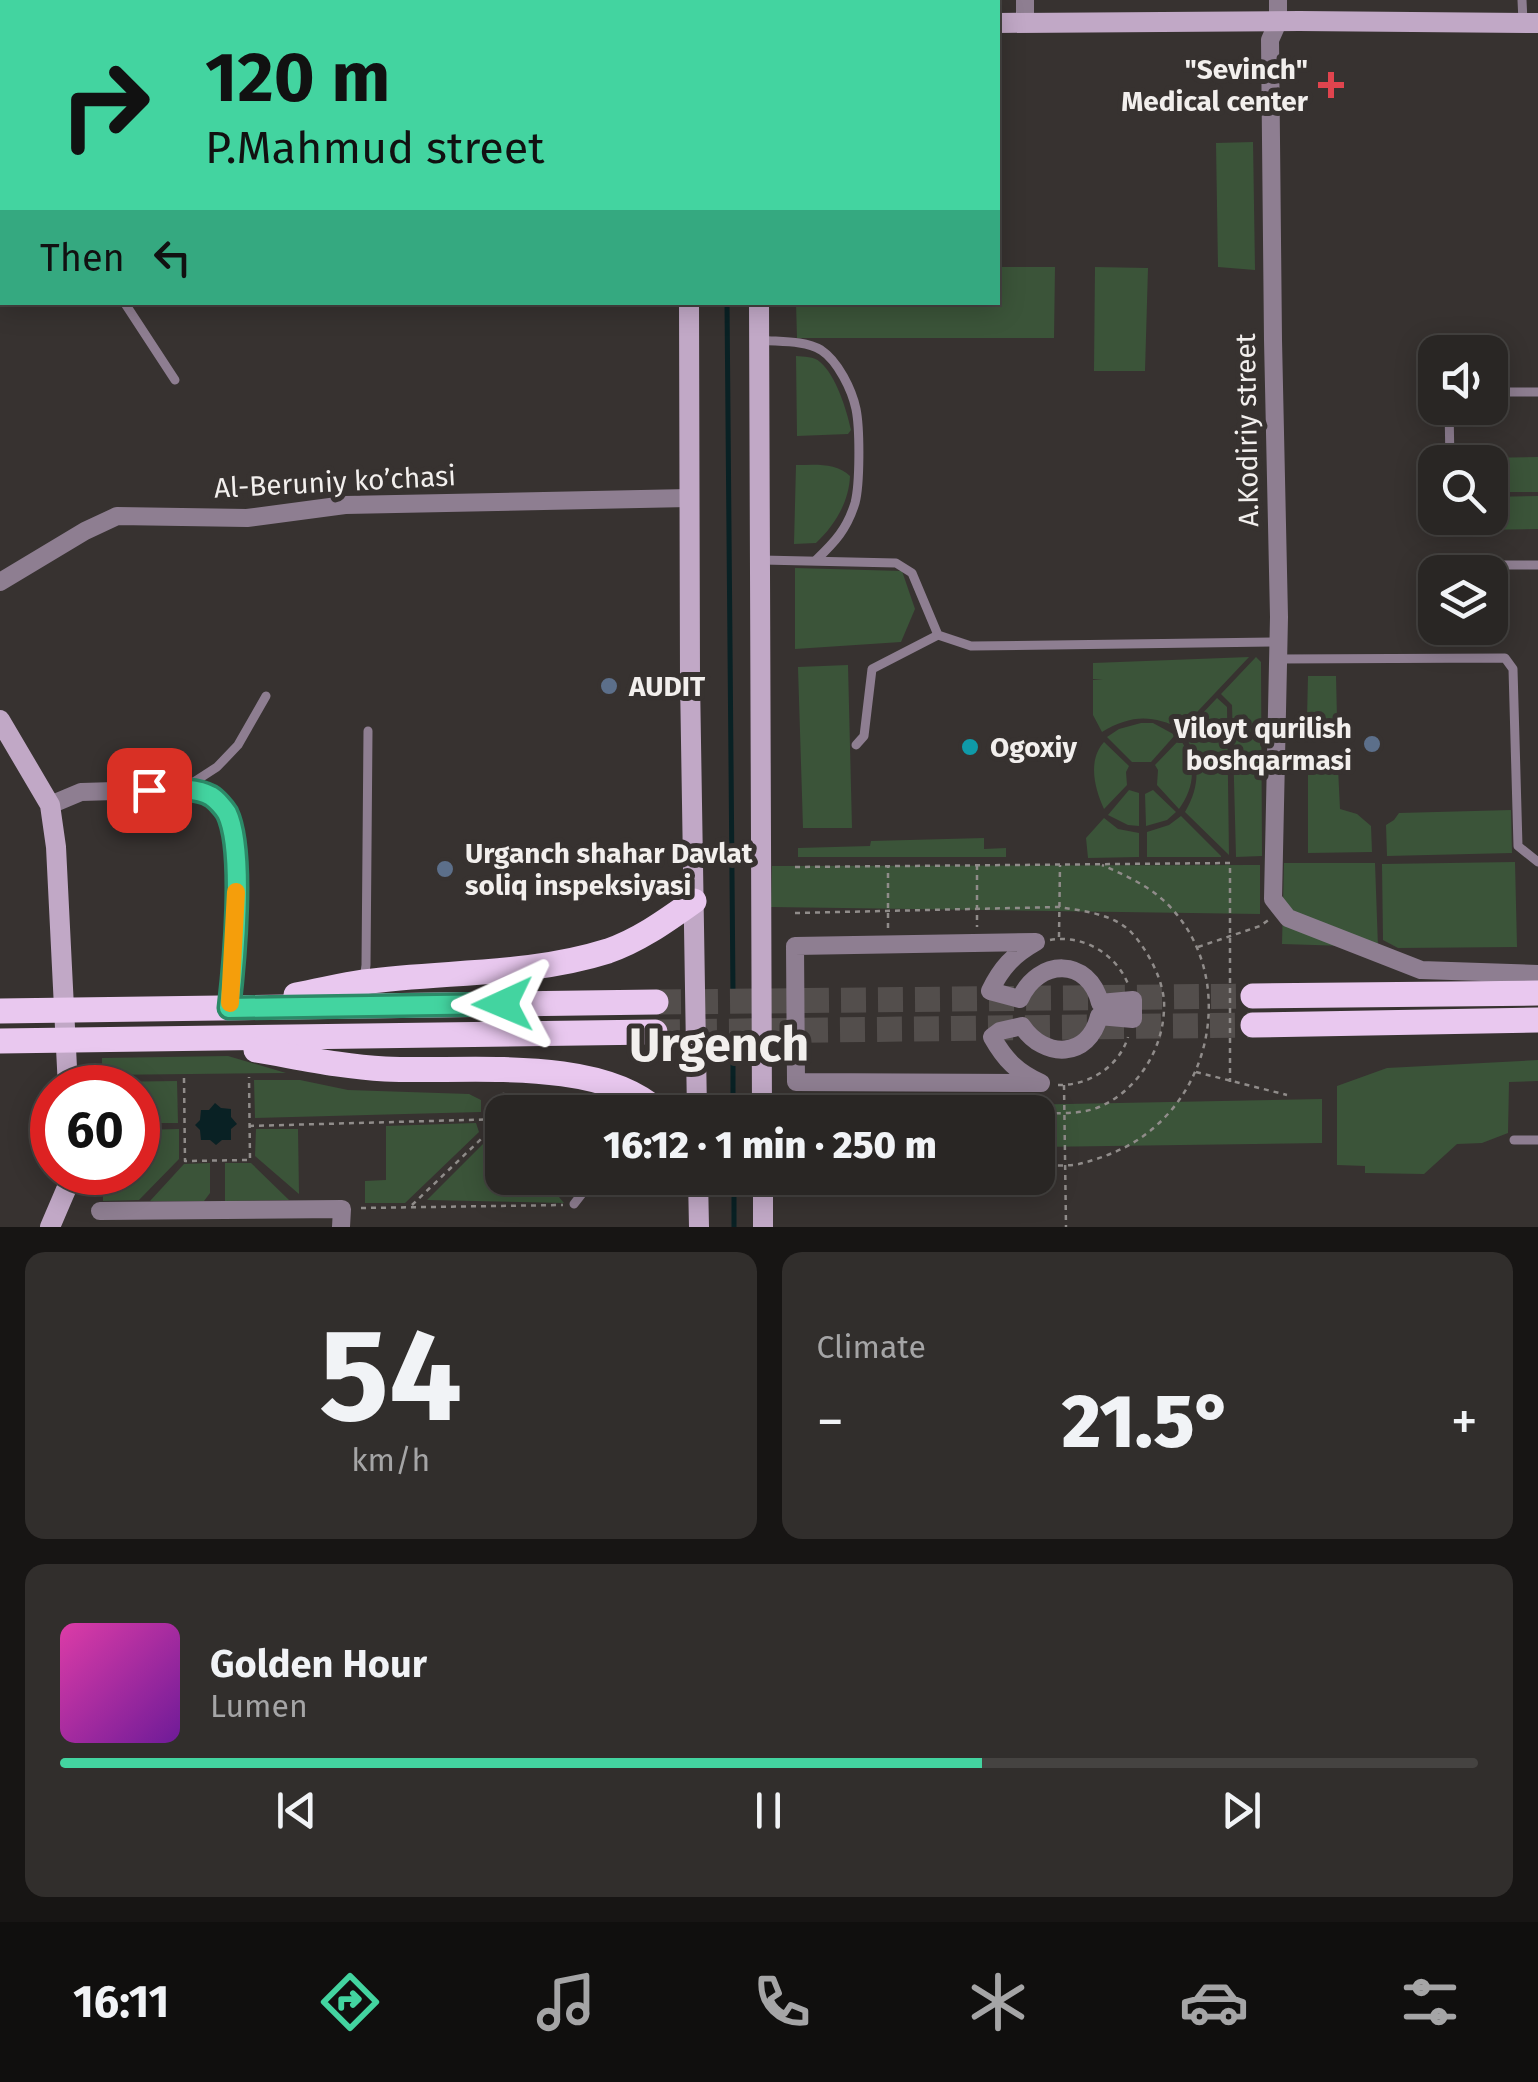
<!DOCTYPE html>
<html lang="en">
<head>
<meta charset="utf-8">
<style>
  body { margin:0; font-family:"Fira Sans",sans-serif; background:#312e2c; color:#f1f3f6; height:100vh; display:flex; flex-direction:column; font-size:38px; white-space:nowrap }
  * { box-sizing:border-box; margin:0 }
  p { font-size:32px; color:#a5a5a6 }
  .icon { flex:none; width:55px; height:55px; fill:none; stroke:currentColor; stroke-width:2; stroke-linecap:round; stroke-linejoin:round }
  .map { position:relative; height:1227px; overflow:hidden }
  .details { display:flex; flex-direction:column; gap:25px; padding:25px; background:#171514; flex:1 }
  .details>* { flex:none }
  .top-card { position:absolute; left:0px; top:0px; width:1000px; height:305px; box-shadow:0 5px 25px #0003,0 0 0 2px #454341; background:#43d4a0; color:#111; overflow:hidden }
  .tools { position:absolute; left:1418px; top:335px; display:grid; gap:20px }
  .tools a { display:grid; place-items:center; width:90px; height:90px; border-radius:20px; background:#292624; box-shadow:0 5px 25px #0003,0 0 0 2px #454341; font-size:50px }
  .speed { position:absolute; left:30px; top:1065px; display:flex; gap:20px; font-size:50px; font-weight:700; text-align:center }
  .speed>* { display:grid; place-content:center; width:130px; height:130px; border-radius:50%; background:#292624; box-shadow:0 5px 25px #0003,0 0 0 2px #454341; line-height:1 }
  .speed .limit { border:15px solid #d22; background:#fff; color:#111 }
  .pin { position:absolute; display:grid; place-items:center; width:85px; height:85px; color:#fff; margin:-42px; border-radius:20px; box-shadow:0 5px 15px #0006 }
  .me { position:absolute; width:110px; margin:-55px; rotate:269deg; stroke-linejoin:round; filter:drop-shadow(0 0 8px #0008) }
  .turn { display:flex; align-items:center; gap:35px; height:210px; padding:0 40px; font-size:45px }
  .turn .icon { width:130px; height:130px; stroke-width:2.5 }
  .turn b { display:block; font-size:70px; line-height:85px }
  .then { display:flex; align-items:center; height:95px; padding:0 40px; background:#0003; gap:20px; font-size:38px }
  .big { font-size:75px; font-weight:800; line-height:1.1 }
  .details .tile { flex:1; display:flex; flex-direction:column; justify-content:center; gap:15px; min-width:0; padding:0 35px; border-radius:20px; background:#312e2c }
  .details .dial { align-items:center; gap:0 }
  .dial b { font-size:130px; line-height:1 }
  .song { display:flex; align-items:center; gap:30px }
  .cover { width:120px; height:120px; border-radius:15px; background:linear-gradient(135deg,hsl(320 70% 55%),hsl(280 70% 35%)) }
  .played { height:10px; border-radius:5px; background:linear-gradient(90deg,#43d4a0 65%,#454341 65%) }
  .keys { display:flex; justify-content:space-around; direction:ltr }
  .heat { display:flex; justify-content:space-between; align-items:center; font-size:55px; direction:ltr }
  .details .tiles { flex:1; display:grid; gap:25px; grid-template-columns:1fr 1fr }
  .tile:last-child { grid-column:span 2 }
  .trip { position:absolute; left:485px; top:1095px; width:570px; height:100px; border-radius:20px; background:#292624; box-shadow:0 5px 25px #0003,0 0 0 2px #454341; font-weight:800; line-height:100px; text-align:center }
  .menu { display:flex; height:160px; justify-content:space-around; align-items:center; background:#100f0e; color:#a5a5a6 }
  .menu .icon { width:70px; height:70px }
  .menu .active { color:#43d4a0 }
  .menu b { font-size:45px; color:#f1f3f6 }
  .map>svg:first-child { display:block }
</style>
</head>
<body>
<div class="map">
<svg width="1538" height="1227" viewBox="0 0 1538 1227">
  <rect width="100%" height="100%" fill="#373230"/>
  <!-- green -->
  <g fill="#3b5439">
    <path d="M1253 142 1255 270 1218 267 1216 143Z"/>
    <path d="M998 267H1055L1054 338H797L796 303 998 302Z"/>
    <path d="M1095 267 1148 268 1145 371H1094Z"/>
    <path d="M796 356C804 357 814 356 820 362 836 375 847 411 851 430L848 434 797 436Z"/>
    <path d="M1538 457V492H1490V462H1479V458Z"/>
    <path d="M796 465C814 465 836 462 850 476 849 502 835 525 816 543L794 544Z"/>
    <path d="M1538 496V529L1479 530V518H1490V497Z"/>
    <path d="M795 568 902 571 915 609 901 642 795 649Z"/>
    <path d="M1249 657 1181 729C1152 714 1130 715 1102 732L1093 715V680L1103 679H1093V663Z"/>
    <path d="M1256 657 1261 662 1262 856 1236 857 1232 705 1221 694Z"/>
    <path d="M848 665 852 828H803L798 667Z"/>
    <path d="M1308 676H1336L1337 719H1307Z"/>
    <path d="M1217 698 1227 707 1229 855 1185 812C1201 785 1200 761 1184 733Z"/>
    <path d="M1141 723H1153L1175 735 1151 762H1132L1107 737 1119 729Z"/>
    <path d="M1180 739C1196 763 1196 785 1179 809L1157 785 1158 770 1155 765Z"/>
    <path d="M1104 742 1129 766 1126 772 1127 785 1104 809C1095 789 1087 761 1104 742Z"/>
    <path d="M1308 768H1338L1340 809 1357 814 1371 826 1372 852 1308 853Z"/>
    <path d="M1129 790 1139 793V826L1128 825 1108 815Z"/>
    <path d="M1153 790 1176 812 1167 820 1146 826 1145 794Z"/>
    <path d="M1511 810 1512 853 1387 856 1386 825 1394 820 1399 813Z"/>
    <path d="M1181 816 1221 856V857H1147V832L1169 825Z"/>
    <path d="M1104 818 1118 829 1139 833V857L1088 858 1086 838Z"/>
    <path d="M984 838V849L1006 848V857H798V848L870 846 871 841Z"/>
    <path d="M1515 862 1517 947 1398 948 1383 940 1382 864Z"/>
    <path d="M1284 863H1375L1378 947 1282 944Z"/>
    <path d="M1260 865V914L771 907 772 866Z"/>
    <path d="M228 1056 286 1073 102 1075V1058Z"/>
    <path d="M1538 1060V1081L1509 1082 1508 1133 1482 1143 1457 1144 1424 1174 1365 1173V1166L1337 1165V1086L1387 1068Z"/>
    <path d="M254 1080H300L348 1090 469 1094 481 1100V1112L255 1118Z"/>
    <path d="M177 1081 178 1123H138V1088L102 1087 101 1082Z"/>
    <path d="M1322 1099V1143L1038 1147V1112H805V1109Z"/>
    <path d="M476 1123 479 1132 405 1203H365V1181L386 1180V1126Z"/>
    <path d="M179 1129V1159L139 1200 103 1201V1173L138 1172V1130Z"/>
    <path d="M256 1129H298L299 1194 255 1156Z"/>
    <path d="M502 1135V1178H543L564 1203 427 1200 491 1136Z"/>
    <path d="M210 1163V1193L204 1201H150L184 1164Z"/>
    <path d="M225 1163H251L289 1200 225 1201Z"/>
  </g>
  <!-- water -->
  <path fill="#092124" d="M215 1103 221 1108 231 1109V1117L237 1124 231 1129V1140H222L216 1145 210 1140H201L200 1130 195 1125 200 1120 201 1110H209Z"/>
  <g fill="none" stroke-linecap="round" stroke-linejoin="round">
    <!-- stream -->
    <g stroke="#092124" stroke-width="5">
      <path d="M727 302 733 992"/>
      <path d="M733 1043V1112"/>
      <path d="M734 1178V1227"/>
    </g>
    <!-- primary-tunnel -->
    <g stroke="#534e4c" stroke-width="25" stroke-dasharray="25 12" stroke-linecap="butt">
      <path d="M656 1002 1253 996"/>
      <path d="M655 1032 1253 1025"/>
    </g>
    <!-- path -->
    <g stroke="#908c8a" stroke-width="2.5" stroke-dasharray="5 5" stroke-linecap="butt">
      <path d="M977 865V927"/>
      <path d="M795 867 1230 863V1082"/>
      <path d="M795 913 1059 907C1084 911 1113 914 1131 932 1148 950 1166 984 1164 1009 1163 1050 1137 1091 1099 1107 1080 1115 1057 1113 1038 1113"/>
      <path d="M888 928V866"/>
      <path d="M1059 937 1060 865"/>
      <path d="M1050 940C1083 934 1116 954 1128 984"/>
      <path d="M1198 947 1260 926 1270 919"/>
      <path d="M1196 1072 1287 1095"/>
      <path d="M184 1078 185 1161 250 1160 249 1077"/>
      <path d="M1058 1085C1088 1086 1119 1067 1128 1037"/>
      <path d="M1064 1085 1066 1227"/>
      <path d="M890 1099V1112"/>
      <path d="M596 1103 614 1112"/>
      <path d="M983 1112V1099"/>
      <path d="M249 1126 502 1119 503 1092"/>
      <path d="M1038 1165C1052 1165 1069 1167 1083 1163 1105 1157 1128 1148 1146 1134 1216 1082 1231 975 1173 910 1154 888 1127 876 1102 865"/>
      <path d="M552 1178 567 1196"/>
      <path d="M412 1205 500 1121"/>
      <path d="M361 1208 563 1205"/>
    </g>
    <!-- lane -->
    <g stroke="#8e7e91" stroke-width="9">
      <path d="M1522 0 1523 22"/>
      <path d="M124 302 175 380"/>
      <path d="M760 340C779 342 804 340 821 350 838 361 852 390 856 409 860 429 860 484 855 503 847 529 835 542 816 560"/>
      <path d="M1490 392H1538"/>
      <path d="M1449 408 1450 462"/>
      <path d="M761 560 896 563 912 573 938 635 971 646 1279 642"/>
      <path d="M1466 565H1538"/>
      <path d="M1279 659 1505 658 1513 669 1518 846 1538 862"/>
      <path d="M856 745 864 736 872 669 938 635"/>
      <path d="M183 789 217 767 238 745 266 696"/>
      <path d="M364 980 366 965 368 731"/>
      <path d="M1514 1140H1538"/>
      <path d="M574 1204 588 1186 598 1181H671"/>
    </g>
    <!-- street -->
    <g stroke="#8e7e91" stroke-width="18">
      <path d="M1278 0V22L1270 40 1273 340 1279 617 1273 899 1288 918 1421 970 1538 974"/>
      <path d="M1025 23V0"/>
      <path d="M0 242 2 240"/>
      <path d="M0 582 85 531 117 516 247 518 345 505 689 498"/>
      <path d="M50 805 81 792 183 789 210 796 226 811 234 841 236 882 233 977 229 1008"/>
      <path d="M1036 942C1013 955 1001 968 990 991L1020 999C1038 958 1089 957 1100 1003L1133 1000V1019L1099 1016C1089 1059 1044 1059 1022 1026L1000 1031 992 1037C1005 1060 1017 1072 1041 1083L796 1082 795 946Z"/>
      <path d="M100 1211 342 1209 341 1227"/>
    </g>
    <!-- secondary -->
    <g stroke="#c1a8c6" stroke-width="20">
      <path d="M687 0V2"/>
      <path d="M757 0V2"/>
      <path d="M998 23 1299 21 1538 23"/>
      <path d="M689 302 690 680 697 1112"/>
      <path d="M759 302 762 1112"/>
      <path d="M0 720 50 805 56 847 68 1088"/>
      <path d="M698 1178 699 1227"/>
      <path d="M763 1178V1227"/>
      <path d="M50 1227 68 1185V1172"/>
    </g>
    <!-- primary -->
    <g stroke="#e9c8ef" stroke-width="25">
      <path d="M296 995C319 991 342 985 364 982 445 971 529 976 608 951 640 940 667 920 694 901"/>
      <path d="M1253 996 1538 993"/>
      <path d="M0 1011 656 1002"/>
      <path d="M1253 1025 1538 1020"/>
      <path d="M0 1041 655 1032"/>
      <path d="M256 1050C298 1057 342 1067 385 1069 464 1073 598 1055 659 1112"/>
    </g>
  </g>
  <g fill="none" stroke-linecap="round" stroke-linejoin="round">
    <defs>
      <path id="route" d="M149 790C168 790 193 786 211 796 216 799 224 808 227 813 245 850 234 965 229 1008L503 1004"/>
    </defs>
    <!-- route casing -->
    <use href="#route" stroke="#2c8a68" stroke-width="25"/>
    <!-- route -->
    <use href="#route" stroke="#43d4a0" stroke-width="18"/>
    <!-- slow -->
    <path stroke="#f59e0b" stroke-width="18" d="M230 1003 236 892"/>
  </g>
  <!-- markers -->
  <path fill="#e0444e" stroke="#373230" stroke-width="4" d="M1326 70h10v10h10v10h-10v10h-10v-10h-10v-10h10z"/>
  <g fill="#5c6f8a" stroke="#373230" stroke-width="4">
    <circle cx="609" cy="686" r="10"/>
    <circle cx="1372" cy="744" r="10"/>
    <circle cx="445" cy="869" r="10"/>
  </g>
  <circle fill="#0f9aa8" stroke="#373230" stroke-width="4" cx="970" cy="747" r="10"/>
  <g text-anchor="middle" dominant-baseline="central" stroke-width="10" stroke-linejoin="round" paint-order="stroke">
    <!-- poi labels -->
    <g font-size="28" font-weight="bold" fill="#f2efed" stroke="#373230" text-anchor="start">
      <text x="1308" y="69" text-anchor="end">"Sevinch"<tspan x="1308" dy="32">Medical center</tspan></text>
      <text x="629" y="686">AUDIT</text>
      <text x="1352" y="728" text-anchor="end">Viloyt qurilish<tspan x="1352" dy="32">boshqarmasi</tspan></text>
      <text x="990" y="747">Ogoxiy</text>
      <text x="465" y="853">Urganch shahar Davlat<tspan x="465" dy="32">soliq inspeksiyasi</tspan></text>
    </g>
    <!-- street labels -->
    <g font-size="28" fill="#f2efed" stroke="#373230">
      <text transform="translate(1247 430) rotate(-91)">A.Kodiriy street</text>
      <text transform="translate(335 482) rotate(-3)">Al-Beruniy ko’chasi</text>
    </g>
    <!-- town labels -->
    <g font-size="48" font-weight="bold" fill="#f2efed" stroke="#373230">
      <text x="719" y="1045">Urgench</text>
    </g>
  </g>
</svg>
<div class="tools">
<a><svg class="icon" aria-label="sound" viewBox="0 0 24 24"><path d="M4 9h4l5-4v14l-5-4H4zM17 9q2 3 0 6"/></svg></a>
<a><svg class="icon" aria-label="search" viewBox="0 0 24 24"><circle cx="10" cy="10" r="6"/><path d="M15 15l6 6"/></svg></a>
<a><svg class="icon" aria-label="layers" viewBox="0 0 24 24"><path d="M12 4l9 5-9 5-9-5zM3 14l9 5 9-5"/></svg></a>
</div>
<div class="speed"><div class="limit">60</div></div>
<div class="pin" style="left:149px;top:790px;background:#d93025"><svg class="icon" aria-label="arrive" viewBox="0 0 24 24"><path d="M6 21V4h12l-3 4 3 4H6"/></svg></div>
<svg class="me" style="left:503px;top:1004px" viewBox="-20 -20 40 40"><path d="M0-17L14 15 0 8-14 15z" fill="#43d4a0" stroke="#fff" stroke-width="4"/></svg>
<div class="trip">16:12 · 1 min · 250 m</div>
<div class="top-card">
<div class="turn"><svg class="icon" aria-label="right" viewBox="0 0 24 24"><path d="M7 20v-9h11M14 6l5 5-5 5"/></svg><div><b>120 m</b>P.Mahmud street</div></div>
<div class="then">Then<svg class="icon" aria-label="left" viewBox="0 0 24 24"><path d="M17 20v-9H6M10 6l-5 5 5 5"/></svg></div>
</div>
</div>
<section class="details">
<div class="tiles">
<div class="tile dial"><b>54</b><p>km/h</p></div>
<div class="tile"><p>Climate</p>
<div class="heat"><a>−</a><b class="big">21.5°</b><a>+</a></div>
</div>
<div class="tile">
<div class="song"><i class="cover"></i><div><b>Golden Hour</b><p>Lumen</p></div></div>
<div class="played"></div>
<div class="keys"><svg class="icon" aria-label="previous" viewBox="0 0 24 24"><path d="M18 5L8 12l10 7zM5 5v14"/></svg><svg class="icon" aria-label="pause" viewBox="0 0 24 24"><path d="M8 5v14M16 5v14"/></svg><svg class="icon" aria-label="next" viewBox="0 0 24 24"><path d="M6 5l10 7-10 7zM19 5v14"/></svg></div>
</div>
</div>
</section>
<nav class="menu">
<b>16:11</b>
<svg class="icon active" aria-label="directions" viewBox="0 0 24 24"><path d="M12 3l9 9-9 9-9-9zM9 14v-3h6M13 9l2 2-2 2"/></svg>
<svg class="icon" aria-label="music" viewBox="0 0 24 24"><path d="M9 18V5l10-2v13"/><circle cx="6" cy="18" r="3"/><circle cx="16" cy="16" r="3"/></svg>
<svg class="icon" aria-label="phone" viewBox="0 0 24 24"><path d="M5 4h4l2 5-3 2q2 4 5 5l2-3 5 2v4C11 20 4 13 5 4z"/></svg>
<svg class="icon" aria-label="climate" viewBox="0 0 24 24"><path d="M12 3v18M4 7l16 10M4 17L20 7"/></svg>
<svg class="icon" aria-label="car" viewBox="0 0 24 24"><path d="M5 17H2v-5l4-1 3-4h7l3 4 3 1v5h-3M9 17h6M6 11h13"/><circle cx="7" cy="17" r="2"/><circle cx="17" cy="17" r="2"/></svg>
<svg class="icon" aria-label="filters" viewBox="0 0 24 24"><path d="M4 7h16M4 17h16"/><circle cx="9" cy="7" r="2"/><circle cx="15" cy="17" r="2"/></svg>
</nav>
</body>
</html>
